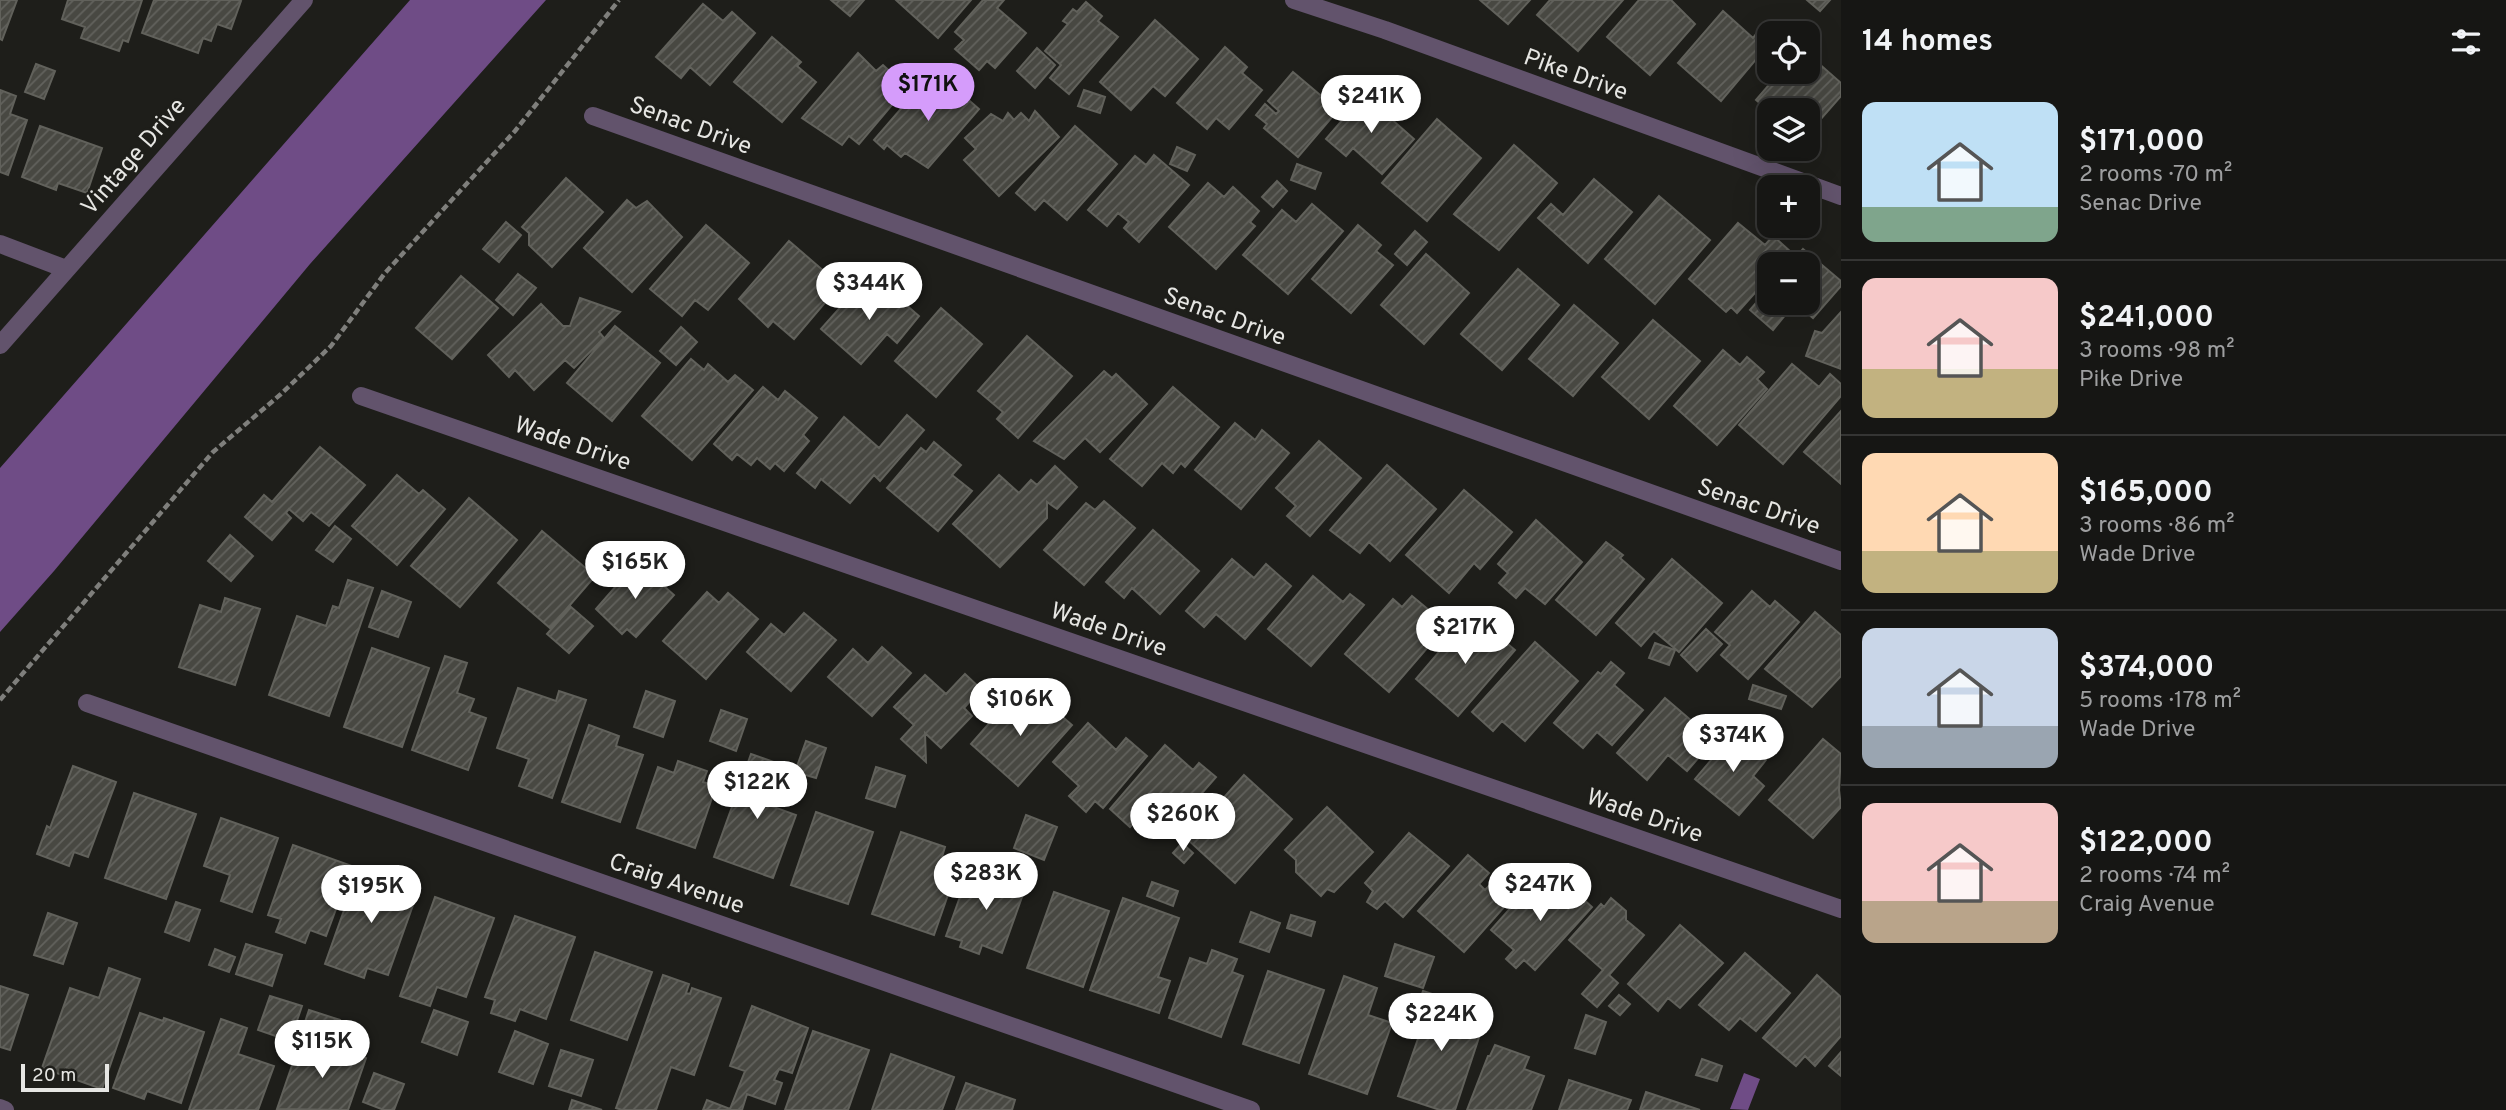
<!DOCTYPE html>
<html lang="en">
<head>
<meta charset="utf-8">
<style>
  :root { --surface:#161614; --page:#1f1f1d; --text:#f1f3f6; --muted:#9e9fa0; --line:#353534; --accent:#d59cfb }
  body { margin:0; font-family:Overpass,sans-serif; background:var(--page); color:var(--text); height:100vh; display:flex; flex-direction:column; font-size:26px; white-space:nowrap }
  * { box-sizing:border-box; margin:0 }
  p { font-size:23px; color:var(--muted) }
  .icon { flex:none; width:38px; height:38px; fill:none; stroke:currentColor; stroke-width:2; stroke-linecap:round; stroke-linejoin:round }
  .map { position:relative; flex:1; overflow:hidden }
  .panel { display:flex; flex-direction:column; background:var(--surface); width:665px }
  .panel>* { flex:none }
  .fabs { position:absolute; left:1757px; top:21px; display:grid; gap:14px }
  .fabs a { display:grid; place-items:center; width:63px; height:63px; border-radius:14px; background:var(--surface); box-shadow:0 7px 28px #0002,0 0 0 2px var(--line); font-size:35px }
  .scale { position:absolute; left:21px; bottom:18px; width:88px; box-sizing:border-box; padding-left:7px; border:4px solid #e6e6e3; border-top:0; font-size:19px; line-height:24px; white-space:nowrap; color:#e6e6e3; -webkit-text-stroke:5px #1e1e1a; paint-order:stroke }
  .price { position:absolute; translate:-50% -60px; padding:0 16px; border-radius:24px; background:#fff; color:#222; font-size:23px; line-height:46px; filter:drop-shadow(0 2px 4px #0008) }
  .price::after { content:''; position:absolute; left:50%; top:42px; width:21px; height:16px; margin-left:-10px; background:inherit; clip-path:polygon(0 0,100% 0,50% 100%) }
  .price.selected { background:var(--accent); color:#111 }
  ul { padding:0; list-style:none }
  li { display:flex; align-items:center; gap:21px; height:175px; padding:0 21px }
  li+li { border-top:2px solid var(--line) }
  li span { display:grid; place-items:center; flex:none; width:196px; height:140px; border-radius:14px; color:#555 }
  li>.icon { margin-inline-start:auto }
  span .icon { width:84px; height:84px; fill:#fffc; stroke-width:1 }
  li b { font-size:30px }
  h2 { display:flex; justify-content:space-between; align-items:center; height:84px; padding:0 21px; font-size:30px }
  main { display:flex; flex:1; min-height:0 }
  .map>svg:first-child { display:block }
</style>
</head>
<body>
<main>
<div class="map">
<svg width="1841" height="1110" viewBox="0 0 1841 1110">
  <defs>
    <pattern id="building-hatch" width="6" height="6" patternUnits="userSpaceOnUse" patternTransform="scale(1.75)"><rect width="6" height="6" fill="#484842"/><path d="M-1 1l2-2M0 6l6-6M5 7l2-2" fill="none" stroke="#62625d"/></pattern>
  </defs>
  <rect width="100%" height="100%" fill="#1e1e1a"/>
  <path fill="#6f4c86" d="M410 0H546L310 264 54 571 0 632V468Z
    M1744 1073 1760 1079 1748 1110 1730 1109Z"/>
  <path fill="url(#building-hatch)" stroke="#61615b" stroke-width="2" d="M0 0H17L2 40 0 39Z
    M68 0H142L128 42 123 40 119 51 81 38 85 27 62 19Z
    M154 0H238L241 1 231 29 217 24 211 41 203 38 198 53 142 33Z
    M831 0H864L850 16Z
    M896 0H971L938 38Z
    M983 0H1004L997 8 1026 33 995 68 987 61 979 70 955 49 964 40 955 32Z
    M1480 0H1530L1508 24Z
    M1550 0H1623L1578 51 1537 15Z
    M1639 0H1671L1695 24 1650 75 1607 37Z
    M1807 0H1830L1820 11Z
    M1086 2 1102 16 1098 21 1118 37 1069 94 1050 78 1061 65 1045 51 1068 24 1063 21 1073 9 1077 12Z
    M703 4 723 21 732 12 755 33 710 85 690 67 681 78 656 57Z
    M1723 11 1753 38 1759 30 1769 39V44L1721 101 1678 63Z
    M1155 20 1198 59 1165 96 1153 86 1131 110 1100 82Z
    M772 37 801 62 797 66 816 82 782 122 734 82Z
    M1225 47 1247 67 1242 73 1262 90 1229 129 1216 118 1207 129 1177 103Z
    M1037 48 1055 65 1035 88 1017 71Z
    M858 53 876 71 883 65 907 87 859 144 849 136 842 145 802 118Z
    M1808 54 1841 83V96L1819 121 1793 98 1783 110 1769 111 1756 100 1780 72H1808Z
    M36 64 55 71 44 99 25 92Z
    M1293 72 1338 110 1298 157 1264 128 1267 124 1256 115 1265 104 1276 114 1279 111 1268 101Z
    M946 80 979 109 928 168 905 153 901 157 887 145 884 149 874 140 925 81 936 91Z
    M0 90 16 96 10 114 27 120 8 175 0 172Z
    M1084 90 1105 97 1100 113 1078 106Z
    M1364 95 1414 139 1382 174 1353 148 1346 156 1326 139Z
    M1035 111 1059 137 999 196 964 160 976 149 965 138 991 114 1003 121 1008 113 1014 120 1021 113 1029 121Z
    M1437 119 1481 158 1427 221 1382 183Z
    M40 126 102 148 87 193 58 183 56 190 22 177Z
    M1075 126 1117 164 1067 220 1044 200 1035 210 1016 193Z
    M1514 145 1557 183 1499 250 1454 214Z
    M1177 147 1195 155 1187 171 1170 164Z
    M1154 155 1189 185 1139 242 1124 228 1129 222 1118 213 1107 226 1088 210 1135 156 1146 165Z
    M1297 164 1321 173 1315 189 1291 180Z
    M566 178 603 212 552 267 529 245V233L522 227Z
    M1594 179 1632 212 1588 263 1538 218 1551 204 1563 215Z
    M1277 181 1287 191 1273 207 1262 197Z
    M1208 183 1224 197 1233 187 1259 211 1250 222 1255 226 1216 269 1169 227Z
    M1659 196 1710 240 1655 304 1605 259Z
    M627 200 636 208 647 201 682 237 632 292 584 248Z
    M1312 204 1343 231 1288 294 1243 255 1282 210 1296 222Z
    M506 222 521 235 499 262 483 249Z
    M1738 223 1765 245 1773 236 1791 252 1780 264H1769V277L1737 313 1731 307 1726 312 1689 279Z
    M706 225 749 263 708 310 695 300 682 316 650 289Z
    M1358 225 1381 245 1376 251 1393 265 1351 313 1312 279Z
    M1415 231 1427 242 1407 265 1395 254Z
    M789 241 840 285 794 339 773 321 768 327 739 299Z
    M1803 249 1841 281V286L1813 318 1795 303 1773 330 1750 310 1769 288V303H1808V264H1790Z
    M1426 254 1469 293 1424 344 1381 305Z
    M1518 269 1559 305 1502 370 1461 334Z
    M518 274 536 288 513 315 496 300Z
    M461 276 498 308 452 359 416 328Z
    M862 283 882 300 890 291 919 316 897 343 887 334 861 364 821 329Z
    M580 298 620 312 599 332 604 338 574 368 565 360 534 390 515 370 509 377 488 355 541 304 563 326H570Z
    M1574 305 1618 343 1573 396 1529 359Z
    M941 308 982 344 936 397 895 361Z
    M1841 312V369L1806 356 1815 331 1822 333Z
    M1653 320 1700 361 1649 419 1602 377Z
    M615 326 660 363 612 421 567 383Z
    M681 327 697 342 676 365 660 351Z
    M1027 336 1072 376 1018 438 997 419 1003 412 978 391Z
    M1723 350 1740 365 1747 357 1764 372 1757 379 1767 389 1717 445 1674 406Z
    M691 359 704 370 708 364 728 382 735 375 753 390 692 460 642 416Z
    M1792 364 1819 387 1830 374 1841 384V396L1783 464 1739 425Z
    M1104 371 1112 378 1116 374 1147 404 1100 452 1085 438 1064 459 1034 441Z
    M763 387 778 400 785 391 817 418 803 435 809 441 784 471 775 463 770 469 757 458 751 465 737 454 732 460 714 444Z
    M1173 387 1219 427 1185 467 1181 463 1173 473 1162 463 1142 486 1110 459Z
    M1841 411V484L1804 452Z
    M907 415 924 430 880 481 874 475 850 503 821 479 815 488 797 473 844 417 879 448Z
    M1235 423 1255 440 1262 430 1289 453 1241 509 1195 470Z
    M1319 441 1361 478 1310 536 1287 516 1296 506 1276 488Z
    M934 442 961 465 952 475 972 491 938 531 887 488 921 448 926 452Z
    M320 447 365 485 329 526 311 512 303 521 289 509 286 513 291 518 272 540 245 517 264 495 272 502Z
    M1387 465 1436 509 1390 561 1369 542 1360 553 1330 530Z
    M1055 466 1077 487 1057 509 1047 502V518L1000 567 953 524 999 475 1019 493 1031 480 1037 485Z
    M397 475 419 494 423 490 445 509 397 565 352 526Z
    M1464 490 1512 532 1480 569 1474 563 1449 593 1406 555Z
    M469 498 517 540 460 607 411 566Z
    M1104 501 1135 528 1084 585 1044 550 1086 503 1095 510Z
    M1536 520 1582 562 1545 604 1525 588 1516 598 1499 583 1508 573 1498 564Z
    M335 526 351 539 333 562 316 550Z
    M1153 530 1199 571 1160 614 1132 588 1124 598 1106 582Z
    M542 531 595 576 550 628 498 583Z
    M230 535 253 556 231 581 208 561Z
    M1606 542 1623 555 1620 558 1644 579 1596 635 1556 600Z
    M1232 559 1254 578 1266 564 1291 586 1245 639 1216 614 1204 627 1186 611Z
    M1672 559 1722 603 1679 652 1654 631 1641 646 1616 623Z
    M637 562 674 595 636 637 627 629 622 634 596 609Z
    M1313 576 1343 602 1350 594 1364 605 1311 666 1268 629Z
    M348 580 373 588 329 716 269 695 297 616 326 626 333 606 339 608Z
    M382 591 411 602 398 637 369 627Z
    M1752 591 1770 607 1775 601 1799 622 1748 679 1721 655 1730 645 1715 632Z
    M707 592 719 603 728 593 758 619 706 679 663 641Z
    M1412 596 1447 625 1389 692 1345 654 1393 599 1402 607Z
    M225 598 260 609 235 685 179 667 200 605 221 612Z
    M571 607 593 626 569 653 547 634Z
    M1815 612 1841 635V676L1812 707 1765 669Z
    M804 613 836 640 791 691 747 652 771 624 784 635Z
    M1481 621 1515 650 1458 716 1416 679 1462 625 1471 633Z
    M1706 629 1722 644 1697 671 1681 655Z
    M1535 642 1578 681 1525 741 1502 721 1493 731 1472 712Z
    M1655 643 1675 650 1669 665 1649 658Z
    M882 647 911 673 872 716 828 677 853 649 868 663Z
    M372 648 429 668 402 747 344 727Z
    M445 656 467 663 457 693 474 699 469 712 486 718 468 770 412 750Z
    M1611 662 1624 673 1614 685 1643 710 1612 745 1597 732 1583 748 1554 723 1598 672 1601 674Z
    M965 674 981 689 964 708 972 716 941 748 925 733 926 762 901 739 914 725 894 707 925 675 946 694Z
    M1753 685 1786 696 1781 709 1749 699Z
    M518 688 556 701 559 691 586 700 552 798 519 786 529 759 497 748Z
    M646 691 675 701 663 737 634 727Z
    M1015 694 1041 716 1050 706 1072 725 1018 786 971 744Z
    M1665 698 1714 740 1687 771 1668 755 1647 780 1617 753Z
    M721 710 747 719 736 751 710 741Z
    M1088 723 1116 750 1126 738 1147 756 1103 808 1095 801 1086 812 1069 796 1079 786 1053 762Z
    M589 725 619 736 616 746 643 755 620 822 562 802Z
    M1734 733 1766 760 1753 776 1764 786 1739 815 1695 779Z
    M1823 739 1841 754 1839 790 1841 807 1813 838 1769 800Z
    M806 741 826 748 816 778 795 772Z
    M1165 745 1193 770 1199 763 1216 777 1172 827 1149 807 1130 827 1110 809Z
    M751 754 785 766 771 806 796 815 773 878 714 857Z
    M678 761 707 771 703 782 716 786 695 848 637 828 658 767 674 773Z
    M73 766 116 782 88 857 74 852 69 866 37 854 47 826 50 828Z
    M876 767 905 776 895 807 866 798Z
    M1244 775 1292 819 1235 883 1187 839Z
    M134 793 196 814 166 899 105 878Z
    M1327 807 1373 852 1334 892 1327 889 1321 896 1296 872V860L1285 850Z
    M816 812 873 832 848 904 791 885Z
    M1026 815 1057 827 1044 860 1014 848Z
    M221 818 278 838 252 912 221 901 230 875 204 866Z
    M901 832 945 847 942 857 959 863 934 935 872 914Z
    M1409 833 1449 866 1403 917 1385 901 1377 909 1367 902 1373 891 1365 883Z
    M1182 843 1193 853 1184 863 1173 853Z
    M293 845 352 866 326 936 310 930 305 943 276 932 281 919 268 915Z
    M1468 855 1489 873 1479 884 1485 890 1502 872 1521 888 1464 952 1418 911Z
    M359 868 418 891 388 975 367 968 364 978 325 964Z
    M981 869 1023 884 1018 896 1022 897 1002 953 982 945 979 954 960 947 962 941 946 936 967 877 978 881Z
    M1538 877 1559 896 1569 886 1592 907 1535 970 1524 960 1516 968 1506 959 1514 950 1491 930Z
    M1152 882 1178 891 1173 906 1147 896Z
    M1054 892 1109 911 1083 987 1027 968Z
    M435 897 494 918 466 997 437 987 430 1006 400 996Z
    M1123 898 1179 918 1158 977 1170 981 1159 1013 1090 990Z
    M1611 898 1626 911V920L1644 935 1609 975 1618 983 1597 1007 1582 994 1603 970 1569 940 1601 904 1604 907Z
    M176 902 200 910 189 941 165 932Z
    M1251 912 1280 923 1269 952 1240 942Z
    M48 913 77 923 63 964 34 955Z
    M1291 915 1315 922 1311 936 1287 928Z
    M515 916 575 937 546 1019 520 1009 515 1021 491 1013 495 1000 485 997Z
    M1680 925 1723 963 1680 1008 1668 998 1658 1011 1628 984Z
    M246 944 282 955 272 986 236 974Z
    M1395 944 1434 957 1423 988 1385 976Z
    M215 949 235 957 229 972 209 965Z
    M1212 950 1237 959 1232 972 1243 976 1221 1037 1169 1018 1190 958 1207 964Z
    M595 952 652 972 627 1040 571 1020Z
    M1745 953 1790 993 1756 1031 1740 1018 1729 1030 1699 1005Z
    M109 968 140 979 102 1089 42 1068 70 988 99 998Z
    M1268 971 1324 990 1299 1063 1243 1044Z
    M663 975 689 984 686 993 690 994 692 988 721 998 694 1075 671 1067 656 1110H622L616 1108Z
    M1817 975 1841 997V1036L1815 1066 1805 1056 1796 1066 1763 1038Z
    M1344 976 1377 988 1368 1015 1392 1023 1367 1094 1309 1074Z
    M0 986 28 995 10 1050 0 1047Z
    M1423 991 1456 1002 1454 1008 1485 1019 1455 1110H1440L1398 1096 1421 1030 1411 1026Z
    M1619 995 1630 1004 1620 1015 1609 1006Z
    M270 996 302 1006 290 1041 258 1030Z
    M752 1006 808 1028 792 1073 779 1069 774 1080 782 1083 775 1104 747 1094 742 1110H703L707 1100 730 1109 745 1071 730 1066Z
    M309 1010 340 1020 333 1042 302 1031Z
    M434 1010 468 1022 457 1055 422 1042Z
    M140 1013 163 1021 164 1018 204 1032 181 1103 147 1091 144 1099 113 1088Z
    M1586 1015 1606 1022 1595 1054 1575 1048Z
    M221 1019 247 1028 238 1054 274 1066 258 1110H189Z
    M515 1031 548 1044 533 1084 499 1072Z
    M813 1031 869 1050 848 1110H785Z
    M317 1041 366 1058 348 1110 277 1109 298 1048 313 1054Z
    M1495 1045 1529 1057 1524 1069 1544 1076 1531 1110H1467L1488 1056H1490Z
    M561 1050 593 1060 581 1096 549 1086Z
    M1841 1052V1076L1829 1066Z
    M891 1054 954 1077 942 1110H872Z
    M1702 1059 1722 1066 1717 1081 1696 1075Z
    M374 1073 404 1084 394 1110H384L363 1102Z
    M1569 1080 1631 1100 1627 1110H1559Z
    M966 1083 1015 1100 1012 1110H956Z
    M1646 1092 1700 1110H1640Z
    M572 1100 602 1110H569Z"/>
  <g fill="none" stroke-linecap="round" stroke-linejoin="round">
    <path stroke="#7f7f7c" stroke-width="4.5" stroke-dasharray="7 3.5" stroke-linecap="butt" d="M0 700 213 452 281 394 331 346 385 273 515 131 619 0"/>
    <path stroke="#62536c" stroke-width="18" d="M1294 0 1385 30 1841 196
      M593 116 1841 561
      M0 244 66 269
      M0 345 304 0
      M361 396 1841 909
      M87 703 1251 1110
      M0 1108 5 1110"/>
  </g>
  <g text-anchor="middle" stroke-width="5" stroke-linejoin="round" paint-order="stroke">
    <g font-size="24" fill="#e6e6e3" stroke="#1e1e1a">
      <text transform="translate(1576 74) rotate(20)" y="8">Pike Drive</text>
      <text transform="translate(691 125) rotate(20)" y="8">Senac Drive</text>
      <text transform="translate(133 156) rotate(-49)" y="8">Vintage Drive</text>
      <text transform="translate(1225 316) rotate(20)" y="8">Senac Drive</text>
      <text transform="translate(573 443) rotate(19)" y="8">Wade Drive</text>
      <text transform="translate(1759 506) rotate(19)" y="8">Senac Drive</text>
      <text transform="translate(1109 629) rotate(19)" y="8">Wade Drive</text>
      <text transform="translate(1645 815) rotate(19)" y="8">Wade Drive</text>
      <text transform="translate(677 883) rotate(19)" y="8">Craig Avenue</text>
    </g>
  </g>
</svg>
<div class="fabs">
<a><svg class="icon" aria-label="locate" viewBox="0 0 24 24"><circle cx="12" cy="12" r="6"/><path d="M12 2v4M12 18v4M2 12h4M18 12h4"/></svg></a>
<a><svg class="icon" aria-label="layers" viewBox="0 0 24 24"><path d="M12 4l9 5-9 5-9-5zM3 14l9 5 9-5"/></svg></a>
<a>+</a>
<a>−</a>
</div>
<div class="scale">20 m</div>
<b class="price selected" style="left:928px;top:123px">$171K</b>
<b class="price" style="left:1371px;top:135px">$241K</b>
<b class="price" style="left:869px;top:322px">$344K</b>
<b class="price" style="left:635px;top:601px">$165K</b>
<b class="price" style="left:1465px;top:666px">$217K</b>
<b class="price" style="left:1020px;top:738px">$106K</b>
<b class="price" style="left:1733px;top:774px">$374K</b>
<b class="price" style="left:757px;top:821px">$122K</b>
<b class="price" style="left:1183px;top:853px">$260K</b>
<b class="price" style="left:986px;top:912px">$283K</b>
<b class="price" style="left:1540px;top:923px">$247K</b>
<b class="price" style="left:371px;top:925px">$195K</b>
<b class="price" style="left:1441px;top:1053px">$224K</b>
<b class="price" style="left:322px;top:1080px">$115K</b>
</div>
<section class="panel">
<h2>14 homes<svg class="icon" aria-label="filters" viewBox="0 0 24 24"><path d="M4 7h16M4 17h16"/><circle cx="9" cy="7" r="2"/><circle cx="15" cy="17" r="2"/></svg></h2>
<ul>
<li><span style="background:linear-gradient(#bfe0f5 75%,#7fa58c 0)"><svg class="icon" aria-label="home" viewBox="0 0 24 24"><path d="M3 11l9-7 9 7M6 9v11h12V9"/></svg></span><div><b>$171,000</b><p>2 rooms · 70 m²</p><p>Senac Drive</p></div></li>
<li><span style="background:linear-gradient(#f6c9c9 65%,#c2b280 0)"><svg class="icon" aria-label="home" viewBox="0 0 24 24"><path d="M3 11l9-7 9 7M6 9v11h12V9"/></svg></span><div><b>$241,000</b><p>3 rooms · 98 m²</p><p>Pike Drive</p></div></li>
<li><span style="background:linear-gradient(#ffd9b3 70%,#c2b280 0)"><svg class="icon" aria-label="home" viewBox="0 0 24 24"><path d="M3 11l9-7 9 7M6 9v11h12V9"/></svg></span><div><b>$165,000</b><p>3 rooms · 86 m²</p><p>Wade Drive</p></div></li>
<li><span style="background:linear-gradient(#c9d6e8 70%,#9aa5b1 0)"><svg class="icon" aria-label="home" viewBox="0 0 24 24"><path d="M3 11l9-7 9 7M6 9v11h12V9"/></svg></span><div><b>$374,000</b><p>5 rooms · 178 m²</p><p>Wade Drive</p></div></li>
<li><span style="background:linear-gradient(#f6c9c9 70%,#b9a48a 0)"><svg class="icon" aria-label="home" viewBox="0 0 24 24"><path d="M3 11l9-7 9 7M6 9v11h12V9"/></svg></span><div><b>$122,000</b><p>2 rooms · 74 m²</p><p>Craig Avenue</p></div></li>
</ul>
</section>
</main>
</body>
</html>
